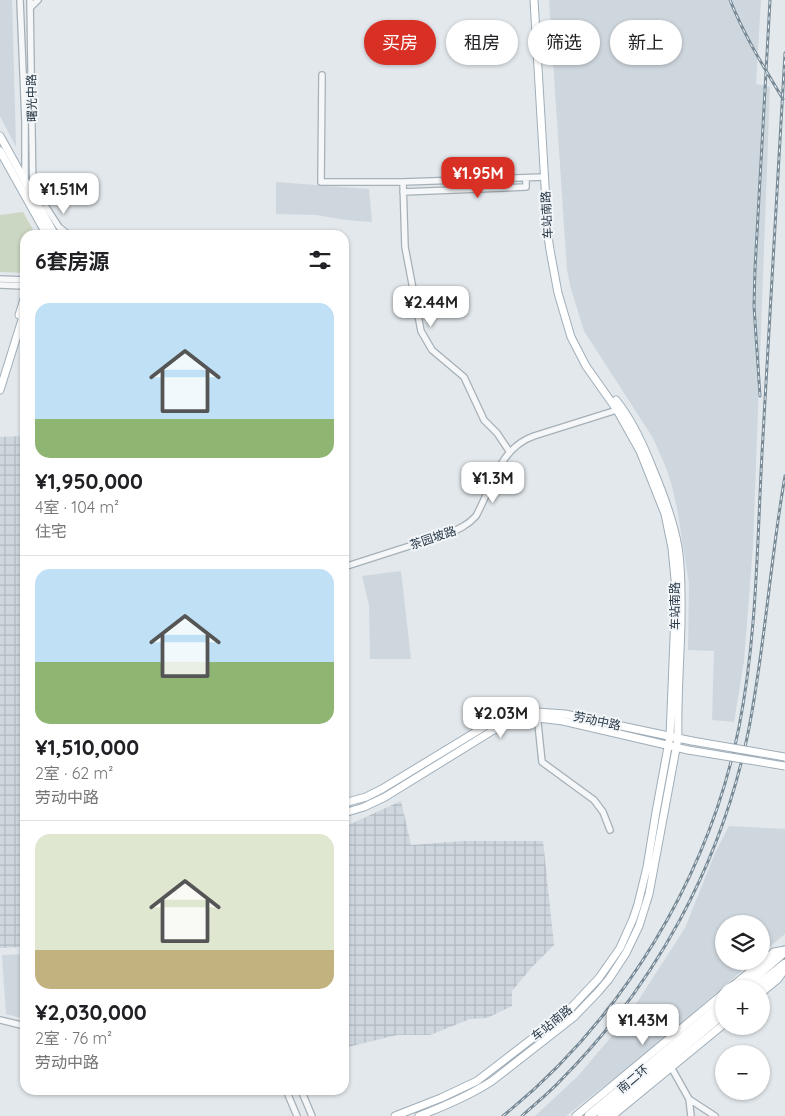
<!DOCTYPE html>
<html lang="zh">
<head>
<meta charset="utf-8">
<style>
  :root { --surface:#fff; --page:#f2f2f2; --text:#202124; --muted:#757577; --line:#e0e0e0; --accent:#d93025 }
  body { margin:0; font-family:Quicksand,"Noto Sans SC",sans-serif; background:var(--page); color:var(--text); height:100vh; display:flex; flex-direction:column; font-size:19px; white-space:nowrap }
  * { box-sizing:border-box; margin:0 }
  p { font-size:16px; color:var(--muted) }
  .icon { flex:none; width:28px; height:28px; fill:none; stroke:currentColor; stroke-width:2; stroke-linecap:round; stroke-linejoin:round }
  .map { position:relative; flex:1; overflow:hidden }
  .panel { position:absolute; left:20px; top:230px; width:329px; height:865px; display:flex; flex-direction:column; background:var(--surface); border-radius:15px; box-shadow:0 1px 4px #0004 }
  .panel>* { flex:none }
  .banner { position:absolute; left:364px; top:20px; width:346px; height:45px; display:flex; gap:10px }
  .buttons { position:absolute; left:715px; top:915px; display:grid; gap:10px }
  .buttons a { display:grid; place-items:center; width:55px; height:55px; border-radius:50%; background:var(--surface); box-shadow:0 1px 4px #0004; font-size:25px }
  .price { position:absolute; translate:-50% -42px; padding:0 11px; border-radius:10px; background:#fff; color:#222; font-size:16px; line-height:32px; filter:drop-shadow(0 1px 2px #0008) }
  .price::after { content:''; position:absolute; left:50%; top:30px; width:15px; height:11px; margin-left:-8px; background:inherit; clip-path:polygon(0 0,100% 0,50% 100%) }
  .price.active { background:var(--accent); color:#fff }
  ul { padding:0; list-style:none }
  li { display:grid; align-content:center; gap:10px; height:265px; padding:0 15px }
  li+li { border-top:1px solid var(--line) }
  li span { display:grid; place-items:center; height:155px; border-radius:15px; color:#555 }
  li>.icon { margin-inline-start:auto }
  span .icon { width:90px; height:90px; fill:#fffc; stroke-width:1 }
  li b { font-size:21px }
  h2 { display:flex; justify-content:space-between; align-items:center; height:60px; padding:0 15px; font-size:21px }
  .chip { padding:0 18px; border-radius:22px; background:var(--surface); box-shadow:0 1px 4px #0004; font-size:18px; line-height:45px }
  .chip.active { background:var(--accent); color:#fff }
  .map>svg:first-child { display:block }
</style>
</head>
<body>
<div class="map">
<svg width="785" height="1116" viewBox="0 0 785 1116">
  <defs>
    <pattern id="industrial-grid" width="8" height="8" patternUnits="userSpaceOnUse" patternTransform="scale(1.25)"><rect width="8" height="8" fill="#cfd7de"/><path d="M0 4h8M4 0v8" fill="none" stroke="#b2b9c0"/></pattern>
  </defs>
  <rect width="100%" height="100%" fill="#e2e8ec"/>
  <path fill="#cfd7de" d="M0 0H12L16 147 0 116Z
    M549 0H761L756 84 770 87 753 545 744 661 734 722 712 720 714 651 688 650 689 584 677 508 671 483 667 470 653 438 584 331 571 289 567 270Z
    M276 182 369 189 372 222 346 220 316 215 276 214Z
    M401 571 411 659H370L369 605 362 576Z
    M729 826 785 829V934L761 954V924H724V961H753L653 1048 566 1116H535L578 1076 627 1018 685 928 715 853Z
    M25 954V1019L6 1014 2 955Z"/>
  <path fill="url(#industrial-grid)" d="M25 436V947L0 948V437Z
    M401 801 411 845 463 841H543L554 945 532 967 512 991V1006L487 1018 470 1019 430 1035H397L344 1048V827Z"/>
  <path fill="#cbd7c2" d="M23 212 36 235H25V273L0 272V215Z"/>
  <g fill="none" stroke-linecap="round" stroke-linejoin="round">
    <g stroke="#a6b0b7" stroke-width="8">
      <path id="minor" d="M20 0 25 121V180
        M30 0 33 196
        M31 7 38 0
        M322 75 321 182H403L545 177
        M403 182 405 247 421 331 432 350 464 377 484 420 497 433 509 451
        M403 192 526 187V178
        M46 207 59 227 69 235
        M0 279 25 280
        M0 285 25 286
        M344 567 447 534C459 529 468 525 476 516 492 487 499 448 534 436L620 409
        M537 714 542 762 594 800 603 812 610 830
        M0 1020 25 1026
        M671 1067 689 1099 691 1116
        M286 1090 297 1116
        M301 1090 312 1116
        M689 1099 715 1116"/>
    </g>
    <g stroke="#a0aeb9" stroke-width="9">
      <path id="major" d="M0 136 55 235
        M0 151 47 235
        M19 315 25 296
        M0 390 25 310
        M344 803 366 797 382 789 487 725 509 717 537 712 565 714 692 741
        M344 813 364 807 385 797 492 731 508 723 538 718 563 721 688 750
        M729 989 774 952 785 950
        M761 993 778 979 785 969
        M395 1116 441 1098 477 1081 568 1011 599 978 620 948 633 919 638 904 647 867 656 812 670 736 676 590 672 548 665 514 640 451 617 410 586 366 571 337 558 293 550 250 548 236 534 0
        M419 1116C445 1106 469 1096 492 1081L574 1017 598 992 609 979 626 953 639 926 649 894 678 738C677 700 680 662 681 623 681 598 682 572 678 547 673 519 663 493 652 467 643 444 632 420 616 400
        M576 1116 724 993
        M612 1116 724 1024"/>
    </g>
    <g stroke="#8798a4" stroke-width="11">
      <path id="highway" d="M741 989 785 951
        M754 989 785 964
        M589 1116 724 1003
        M602 1116 724 1013"/>
    </g>
    <use href="#minor" stroke="#f5f7f9" stroke-width="5.5"/>
    <use href="#major" stroke="#fff" stroke-width="7"/>
    <use href="#highway" stroke="#fff" stroke-width="9"/>
    <g stroke="#798a97" stroke-width="3">
      <path id="rail" d="M730 0C744 35 763 66 783 99
        M760 396 754 306 755 269 770 0
        M503 1116C622 1020 709 877 739 727 758 631 757 533 763 436 770 308 778 180 785 53
        M522 1116C535 1104 549 1093 561 1080 655 985 721 865 748 733 765 648 770 561 785 476"/>
    </g>
    <use href="#rail" stroke="#f2f6f9" stroke-width="1" stroke-dasharray="4" stroke-linecap="butt"/>
    <g stroke="#a0aeb9" stroke-width="9" stroke-linecap="butt">
      <path id="major-bridge" d="M692 741 785 757
        M688 750 785 766"/>
    </g>
    <use href="#major-bridge" stroke="#fff" stroke-width="7"/>
  </g>
  <g text-anchor="middle" stroke-width="4" stroke-linejoin="round" paint-order="stroke">
    <g font-size="12" fill="#283846" stroke="#f2f6f9">
      <text transform="translate(32 98) rotate(-91)" y="4">曙光中路</text>
      <text transform="translate(547 215) rotate(-93)" y="4">车站南路</text>
      <text transform="translate(433 538) rotate(-19)" y="4">茶园坡路</text>
      <text transform="translate(675 606) rotate(-90)" y="4">车站南路</text>
      <text transform="translate(597 721) rotate(12)" y="4">劳动中路</text>
      <text transform="translate(552 1023) rotate(-39)" y="4">车站南路</text>
      <text transform="translate(633 1079) rotate(-40)" y="4">南二环</text>
    </g>
  </g>
</svg>
<div class="buttons">
<a><svg class="icon" aria-label="layers" viewBox="0 0 24 24"><path d="M12 4l9 5-9 5-9-5zM3 14l9 5 9-5"/></svg></a>
<a>+</a>
<a>−</a>
</div>
<b class="price active" style="left:478px;top:199px">¥1.95M</b>
<b class="price" style="left:64px;top:215px">¥1.51M</b>
<b class="price" style="left:431px;top:328px">¥2.44M</b>
<b class="price" style="left:493px;top:504px">¥1.3M</b>
<b class="price" style="left:501px;top:739px">¥2.03M</b>
<b class="price" style="left:643px;top:1046px">¥1.43M</b>
<div class="banner">
<a class="chip active">买房</a>
<a class="chip">租房</a>
<a class="chip">筛选</a>
<a class="chip">新上</a>
</div>
<section class="panel">
<h2>6套房源<svg class="icon" aria-label="filters" viewBox="0 0 24 24"><path d="M4 7h16M4 17h16"/><circle cx="9" cy="7" r="2"/><circle cx="15" cy="17" r="2"/></svg></h2>
<ul>
<li><span style="background:linear-gradient(#bfe0f5 75%,#8fb573 0)"><svg class="icon" aria-label="home" viewBox="0 0 24 24"><path d="M3 11l9-7 9 7M6 9v11h12V9"/></svg></span><div><b>¥1,950,000</b><p>4室 · 104 m²</p><p>住宅</p></div></li>
<li><span style="background:linear-gradient(#bfe0f5 60%,#8fb573 0)"><svg class="icon" aria-label="home" viewBox="0 0 24 24"><path d="M3 11l9-7 9 7M6 9v11h12V9"/></svg></span><div><b>¥1,510,000</b><p>2室 · 62 m²</p><p>劳动中路</p></div></li>
<li><span style="background:linear-gradient(#dfe7d0 75%,#c2b280 0)"><svg class="icon" aria-label="home" viewBox="0 0 24 24"><path d="M3 11l9-7 9 7M6 9v11h12V9"/></svg></span><div><b>¥2,030,000</b><p>2室 · 76 m²</p><p>劳动中路</p></div></li>
</ul>
</section>
</div>
</body>
</html>
